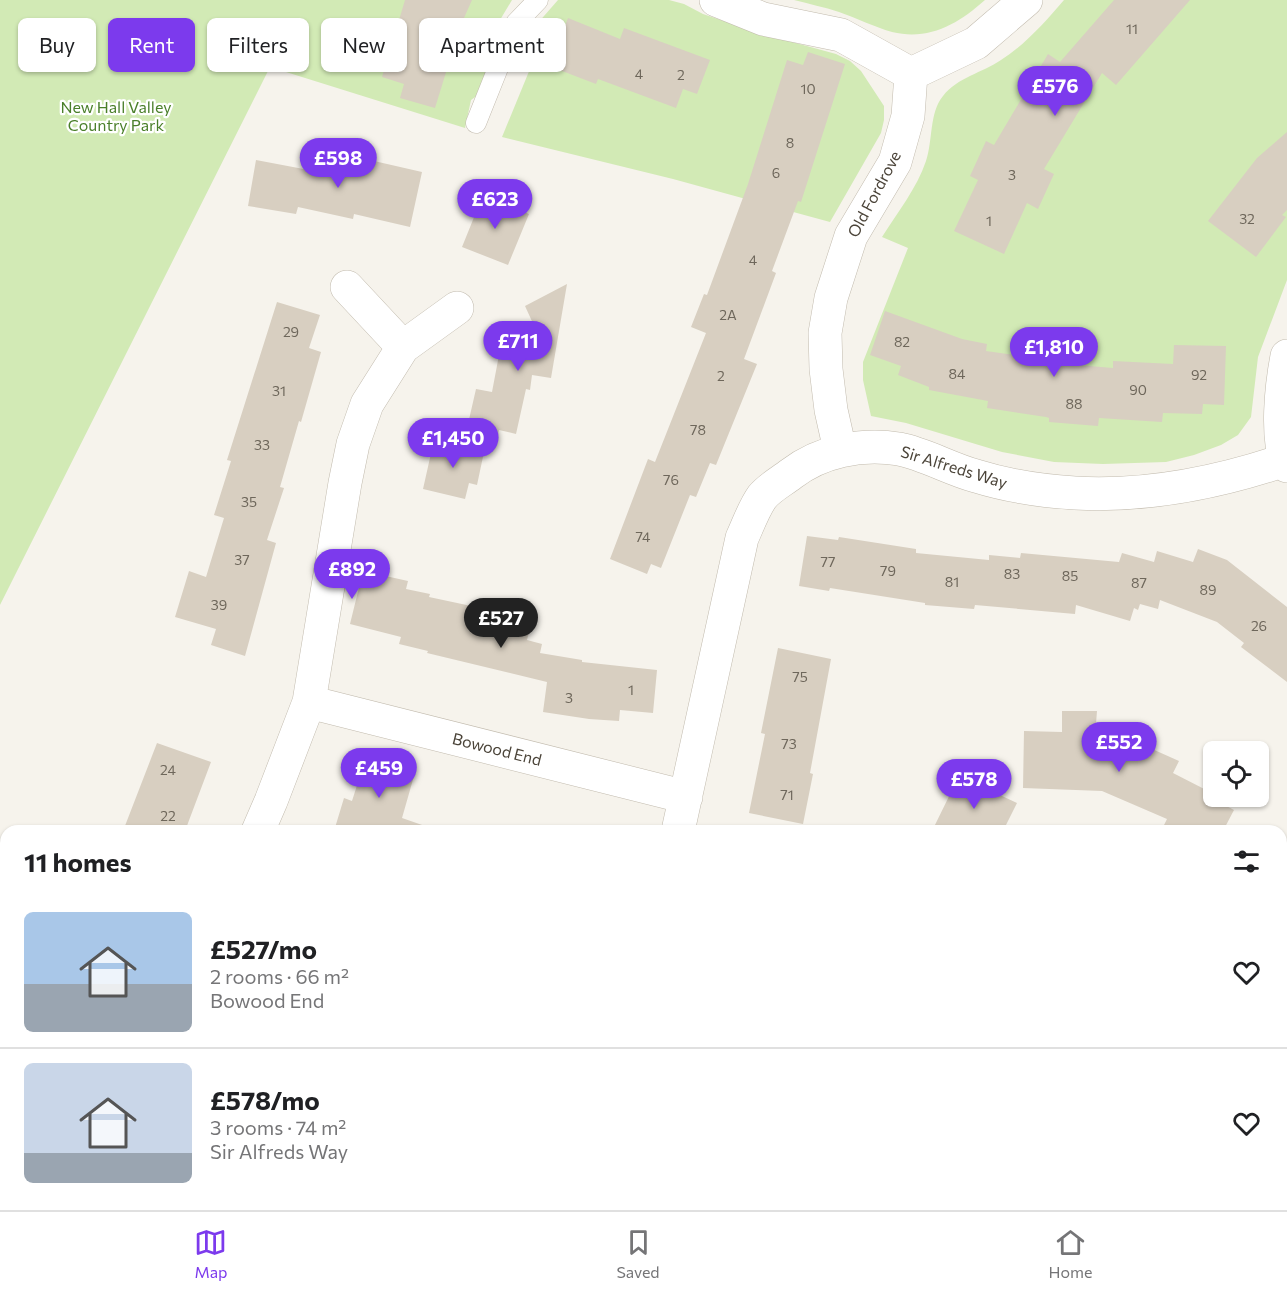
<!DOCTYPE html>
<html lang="en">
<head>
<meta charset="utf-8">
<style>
  :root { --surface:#fff; --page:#f2f2f2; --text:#202124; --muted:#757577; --line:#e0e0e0; --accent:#7c3aed }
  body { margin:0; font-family:Commissioner,sans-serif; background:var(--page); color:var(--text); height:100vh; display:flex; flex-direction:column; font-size:22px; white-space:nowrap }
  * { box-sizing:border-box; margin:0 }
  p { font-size:20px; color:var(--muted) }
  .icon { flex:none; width:33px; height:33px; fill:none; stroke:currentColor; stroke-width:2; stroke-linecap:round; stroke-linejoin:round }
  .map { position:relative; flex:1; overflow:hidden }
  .panel { position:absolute; left:0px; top:825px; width:1287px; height:386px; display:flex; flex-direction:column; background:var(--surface); border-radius:18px 18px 0 0; box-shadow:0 2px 4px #0004 }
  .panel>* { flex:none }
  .banner { position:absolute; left:18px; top:18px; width:600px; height:54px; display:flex; gap:12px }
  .buttons { position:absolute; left:1203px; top:741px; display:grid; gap:12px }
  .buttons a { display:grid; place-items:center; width:66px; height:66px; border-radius:9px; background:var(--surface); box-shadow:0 2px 4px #0004; font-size:30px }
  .price { position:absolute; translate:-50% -51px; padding:0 14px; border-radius:21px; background:var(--accent); color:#fff; font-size:20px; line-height:39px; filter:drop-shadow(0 2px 3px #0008) }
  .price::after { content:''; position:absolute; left:50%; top:36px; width:18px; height:14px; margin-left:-9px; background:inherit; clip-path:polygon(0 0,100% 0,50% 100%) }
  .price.active { background:#222; color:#fff }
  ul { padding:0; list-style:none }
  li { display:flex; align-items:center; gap:18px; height:150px; padding:0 24px }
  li+li { border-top:2px solid var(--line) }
  li span { display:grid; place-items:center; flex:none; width:168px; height:120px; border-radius:9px; color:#555 }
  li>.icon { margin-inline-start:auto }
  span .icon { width:72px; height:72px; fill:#fffc; stroke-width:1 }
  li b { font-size:26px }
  h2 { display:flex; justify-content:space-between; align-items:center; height:72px; padding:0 24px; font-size:26px }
  .chip { padding:0 21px; border-radius:9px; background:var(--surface); box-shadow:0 2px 4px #0004; font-size:21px; line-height:54px }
  .chip.active { background:var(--accent); color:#fff }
  .tabs { display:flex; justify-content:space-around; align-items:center; height:84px; border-top:2px solid var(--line); background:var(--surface); font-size:16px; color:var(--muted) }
  .tabs a { display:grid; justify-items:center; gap:3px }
  .tabs .active { color:var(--accent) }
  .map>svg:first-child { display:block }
</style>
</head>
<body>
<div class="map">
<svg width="1287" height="1210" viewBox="0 0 1287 1210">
  <rect width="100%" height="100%" fill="#f6f3ec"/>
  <path fill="#d2eab5" d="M0 0H512L494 30 485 50 489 66 485 90 471 100 465 128 270 67 0 605Z
    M558 0H669L684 4 703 14 759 33 836 54 850 61 861 71 884 106V120L881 133 830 222 673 179 502 137 539 47 523 40Z
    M794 0H985C958 24 929 41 892 32 874 27 857 18 839 12 824 7 809 4 794 0Z
    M1064 0H1287V280L1258 357 1251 417 1238 435 1221 445 1194 455 1166 462 1103 464 1054 462 1002 452 906 423 871 416 863 380V362L908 248 882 237C897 213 917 188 926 161 933 141 929 113 943 96 958 77 982 73 1001 60 1026 44 1045 22 1064 0Z"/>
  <path fill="#d8cfc1" d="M405 0H472L460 27 435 108 400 98 404 84 382 77Z
    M1114 0H1190L1116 85 1102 73 1044 169 1054 174 1038 209 1027 203 1004 254 954 231 978 180 970 176 986 141 994 145 1048 54 1060 62Z
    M568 18 620 39 624 28 710 60 697 94 683 89 676 108 598 79 596 84 549 66Z
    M808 52 845 64 801 202 798 201 772 271 776 273 744 359 757 364 716 465 710 463 696 497 690 495 661 568 651 564 647 574 610 559 648 459 655 462 706 333 691 327 704 294 707 295 748 184 787 60 803 65Z
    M1287 132V210L1282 215 1286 217 1256 257 1208 221 1257 158Z
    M318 155 373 166 374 161 422 172 410 227 354 214 353 219 298 207 296 214 248 206 256 160 314 171Z
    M483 195 529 214 508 265 462 247Z
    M567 284 551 378 532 375 530 390 526 389 516 434 499 430 496 444 465 437 476 389 492 392 499 355 503 356 507 335 541 341 525 306Z
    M277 302 320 315 309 348 321 352 301 422 299 421 280 487 284 488 267 540 276 543 245 656 211 645 216 629 175 617 189 571 206 577 224 518 214 515 231 461 227 460Z
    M885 311 962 339 987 344 986 351 1042 359V362L1113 368V361L1173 364 1174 345 1226 346 1224 405 1203 404 1202 414 1163 413 1162 422 1099 418 1098 426 1049 422V418L1046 417 987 408 988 401 929 390V387L898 375 901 366 870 355Z
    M434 440 484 452 477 485 469 483 465 499 423 489Z
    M807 536 838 540 839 537 916 549V553L989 560V555L1020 558 1021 553 1119 562 1122 553 1154 562 1157 551 1193 562 1198 549 1227 560 1287 607V682L1241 647 1244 643 1217 622 1160 600 1158 609 1140 604 1138 610 1134 608 1130 621 1076 605 1075 614 975 605 974 609 925 605V603L830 588 829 591 799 586Z
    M363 571 408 581 406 589 430 594 429 597 532 619 527 640 542 644 540 653 582 660V662L657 670 653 713 620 710 619 721 589 719 543 712 547 682 427 653 428 651 399 644 401 637 350 624Z
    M778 648 831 659 810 773 813 774 803 824 749 813 765 734 761 733Z
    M1062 711H1097L1096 724 1179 761 1173 773 1214 794V796L1223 799 1221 803 1234 810 1223 831H1161L1167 819 1102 791 1023 788 1024 731 1062 732Z
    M157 743 211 762 185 831H123Z
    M367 754 416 769 402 818 425 826 424 831H334L344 798 352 801Z
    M959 776 1017 803 1003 831H932Z"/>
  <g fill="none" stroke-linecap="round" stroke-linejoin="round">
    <g stroke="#c2bbae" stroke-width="21">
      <path id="service" d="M476 123 516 23 538 0
        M22 1210 26 1204"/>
    </g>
    <g stroke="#c2bbae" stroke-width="34">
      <path id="minor" d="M716 0 763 19 841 35 911 74
        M347 287 403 347 457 308
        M1287 356C1281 388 1276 436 1287 466
        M840 450 831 410 826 369 825 333 831 298 851 236 895 162 908 116 911 74 976 43 1026 0
        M309 702 686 797
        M258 831 271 801 309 702 345 483 353 444 367 404 403 347
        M678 831 742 538C748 525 754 508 762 497 769 488 782 481 791 474 821 451 861 443 899 449 925 454 950 469 976 476 1008 486 1042 491 1075 493 1147 497 1217 483 1285 460
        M1281 984 1287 987
        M684 1204 694 1210
        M506 1210 509 1204"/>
    </g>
    <use href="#service" stroke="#fff" stroke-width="20"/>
    <use href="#minor" stroke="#fff" stroke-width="33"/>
  </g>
  <g text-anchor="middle" stroke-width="4.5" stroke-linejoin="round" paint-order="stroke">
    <g font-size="14" fill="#6e675b">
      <text x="1132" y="34">11</text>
      <text x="639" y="79">4</text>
      <text x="681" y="80">2</text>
      <text x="808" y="94">10</text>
      <text x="790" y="148">8</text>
      <text x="776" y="178">6</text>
      <text x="1012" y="180">3</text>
      <text x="1247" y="224">32</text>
      <text x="989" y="226">1</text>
      <text x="753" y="265">4</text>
      <text x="728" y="320">2A</text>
      <text x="291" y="337">29</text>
      <text x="902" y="347">82</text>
      <text x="957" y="379">84</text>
      <text x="1199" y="380">92</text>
      <text x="721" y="381">2</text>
      <text x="1138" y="395">90</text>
      <text x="279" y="396">31</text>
      <text x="1074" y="409">88</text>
      <text x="698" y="435">78</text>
      <text x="262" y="450">33</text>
      <text x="671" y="485">76</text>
      <text x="249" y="507">35</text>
      <text x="643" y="542">74</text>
      <text x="242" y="565">37</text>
      <text x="828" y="567">77</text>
      <text x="888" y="576">79</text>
      <text x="1012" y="579">83</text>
      <text x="1070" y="581">85</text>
      <text x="952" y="587">81</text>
      <text x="1139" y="588">87</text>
      <text x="1208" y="595">89</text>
      <text x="219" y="610">39</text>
      <text x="1259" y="631">26</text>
      <text x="800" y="682">75</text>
      <text x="631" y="695">1</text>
      <text x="569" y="703">3</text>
      <text x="789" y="749">73</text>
      <text x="168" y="775">24</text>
      <text x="787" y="800">71</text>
      <text x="168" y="821">22</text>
    </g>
    <g font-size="16" fill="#4a7f2a" stroke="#fff">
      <text x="116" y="113">New Hall Valley<tspan x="116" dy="18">Country Park</tspan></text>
    </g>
    <g font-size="16" fill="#4b4439" stroke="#fff">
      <text transform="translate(874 194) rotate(-62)" y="6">Old Fordrove</text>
      <text transform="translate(954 467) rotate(17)" y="6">Sir Alfreds Way</text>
      <text transform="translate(497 749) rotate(14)" y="6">Bowood End</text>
    </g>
  </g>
</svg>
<div class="buttons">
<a><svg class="icon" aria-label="locate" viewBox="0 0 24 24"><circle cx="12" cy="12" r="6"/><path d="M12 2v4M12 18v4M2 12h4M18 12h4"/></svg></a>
</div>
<b class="price" style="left:1055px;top:117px">£576</b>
<b class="price" style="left:338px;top:189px">£598</b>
<b class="price" style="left:495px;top:230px">£623</b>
<b class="price" style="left:518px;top:372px">£711</b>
<b class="price" style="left:1054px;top:378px">£1,810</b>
<b class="price" style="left:453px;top:469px">£1,450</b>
<b class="price" style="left:352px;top:600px">£892</b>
<b class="price active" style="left:501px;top:649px">£527</b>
<b class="price" style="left:1119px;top:773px">£552</b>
<b class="price" style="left:379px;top:799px">£459</b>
<b class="price" style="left:974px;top:810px">£578</b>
<div class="banner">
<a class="chip">Buy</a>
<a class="chip active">Rent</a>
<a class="chip">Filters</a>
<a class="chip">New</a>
<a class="chip">Apartment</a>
</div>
<section class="panel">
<h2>11 homes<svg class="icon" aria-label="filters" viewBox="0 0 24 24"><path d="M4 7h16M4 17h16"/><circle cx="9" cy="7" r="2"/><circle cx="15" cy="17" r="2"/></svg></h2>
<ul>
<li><span style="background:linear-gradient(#a9c7e8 60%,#9aa5b1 0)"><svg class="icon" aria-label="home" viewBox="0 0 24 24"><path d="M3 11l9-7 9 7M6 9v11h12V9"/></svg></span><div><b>£527/mo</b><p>2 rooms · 66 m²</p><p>Bowood End</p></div><svg class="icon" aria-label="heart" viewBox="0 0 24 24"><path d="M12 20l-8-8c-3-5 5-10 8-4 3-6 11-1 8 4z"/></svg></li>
<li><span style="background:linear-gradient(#c9d6e8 75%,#9aa5b1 0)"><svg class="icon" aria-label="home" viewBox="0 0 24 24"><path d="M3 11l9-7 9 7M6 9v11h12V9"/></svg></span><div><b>£578/mo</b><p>3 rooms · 74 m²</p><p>Sir Alfreds Way</p></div><svg class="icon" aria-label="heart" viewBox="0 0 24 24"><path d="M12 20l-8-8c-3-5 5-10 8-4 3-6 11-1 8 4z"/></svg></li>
</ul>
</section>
</div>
<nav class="tabs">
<a class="active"><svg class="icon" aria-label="map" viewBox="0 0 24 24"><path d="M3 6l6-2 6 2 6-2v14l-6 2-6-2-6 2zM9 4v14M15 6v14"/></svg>Map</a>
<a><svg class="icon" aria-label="saved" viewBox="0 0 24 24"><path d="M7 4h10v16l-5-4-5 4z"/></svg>Saved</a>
<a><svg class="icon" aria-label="home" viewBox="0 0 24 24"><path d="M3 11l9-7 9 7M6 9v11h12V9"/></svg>Home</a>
</nav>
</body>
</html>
